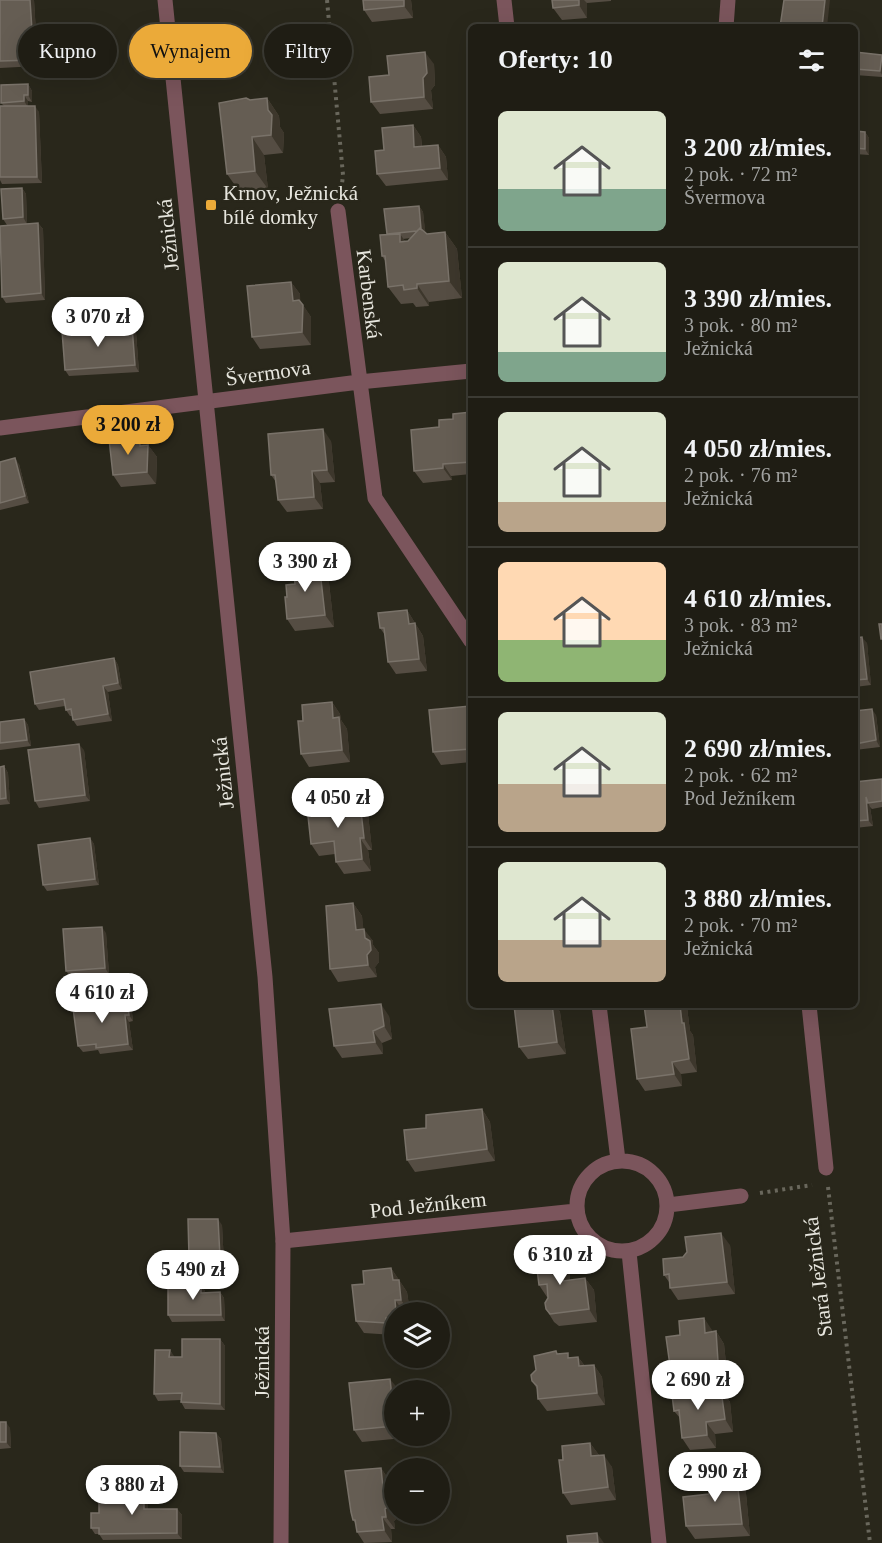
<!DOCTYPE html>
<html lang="pl">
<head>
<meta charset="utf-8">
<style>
  :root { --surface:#1f1d14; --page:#2c2a22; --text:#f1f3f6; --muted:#a1a2a0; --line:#3c3b34; --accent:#ebaa39 }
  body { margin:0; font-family:Georgia,serif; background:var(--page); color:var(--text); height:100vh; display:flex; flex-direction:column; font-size:22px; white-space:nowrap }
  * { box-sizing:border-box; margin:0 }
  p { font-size:20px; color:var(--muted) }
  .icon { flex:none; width:33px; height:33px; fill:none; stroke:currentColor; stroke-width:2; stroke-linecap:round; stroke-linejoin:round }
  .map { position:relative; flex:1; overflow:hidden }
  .drawer { position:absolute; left:468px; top:24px; width:390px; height:984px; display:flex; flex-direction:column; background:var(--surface); border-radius:9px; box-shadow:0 6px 24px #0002,0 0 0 2px var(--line) }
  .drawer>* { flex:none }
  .top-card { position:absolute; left:18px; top:24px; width:360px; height:54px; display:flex; gap:12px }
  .controls { position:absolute; left:384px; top:1302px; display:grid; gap:12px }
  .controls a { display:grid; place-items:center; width:66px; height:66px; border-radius:50%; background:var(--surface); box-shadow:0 6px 24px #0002,0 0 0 2px var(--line); font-size:30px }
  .price { position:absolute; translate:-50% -51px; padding:0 14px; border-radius:21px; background:#fff; color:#222; font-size:20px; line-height:39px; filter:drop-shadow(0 2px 3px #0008) }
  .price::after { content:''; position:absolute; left:50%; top:36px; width:18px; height:14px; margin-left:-9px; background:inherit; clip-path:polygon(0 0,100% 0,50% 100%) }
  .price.current { background:var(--accent); color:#111 }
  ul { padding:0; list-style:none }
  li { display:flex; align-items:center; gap:18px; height:150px; padding:0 30px }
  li+li { border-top:2px solid var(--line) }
  li span { display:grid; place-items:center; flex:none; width:168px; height:120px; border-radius:9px; color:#555 }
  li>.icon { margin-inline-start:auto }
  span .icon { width:72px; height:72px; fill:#fffc; stroke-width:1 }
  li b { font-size:26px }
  h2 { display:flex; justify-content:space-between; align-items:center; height:72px; padding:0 30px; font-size:26px }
  .chip { padding:0 21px; border-radius:27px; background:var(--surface); box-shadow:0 6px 24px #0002,0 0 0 2px var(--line); font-size:21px; line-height:54px }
  .chip.current { background:var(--accent); color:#111 }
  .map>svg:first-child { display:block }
</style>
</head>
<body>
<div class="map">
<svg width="882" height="1543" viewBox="0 0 882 1543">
  <rect width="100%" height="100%" fill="#29271b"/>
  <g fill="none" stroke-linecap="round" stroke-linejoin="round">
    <path stroke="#69675c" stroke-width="4" stroke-dasharray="3 4.5" stroke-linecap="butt" d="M327 0 343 175 341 193
      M828 1187 870 1543
      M760 1193 812 1185"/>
    <path stroke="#7b555c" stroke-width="15" d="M504 0 507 27
      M726 27 728 0
      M338 211 375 498 471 641
      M0 428 359 382 471 371
      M599 1005 618 1160
      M809 1005 826 1168
      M577 1206a45 45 0 1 1 90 0a45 45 0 1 1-90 0Z
      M668 1205 741 1196
      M283 1241 576 1211
      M629 1252 659 1543"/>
    <path stroke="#7b555c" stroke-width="15" d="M165 0 265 977 283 1241 281 1543"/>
  </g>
  <path fill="#554d43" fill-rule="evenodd" d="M0 0H34L38 66 0 68Z
    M363 0H411L413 18 372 22 364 10Z
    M552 0H611V1L587 3V18L562 20 553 8Z
    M855 52 882 55V77L855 75Z
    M434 64 435 85 431 90 433 109 380 114 371 102 389 75Z
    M28 84 32 91V102L28 101V106L39 112 42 183 2 184 0 180V106H4L1 103Z
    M267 98 279 116 280 127 284 133 283 153 264 155 268 189 239 191 227 174 250 100Z
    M413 125 421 137 422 146 438 145 446 157 448 180 386 186 377 174 384 150Z
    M855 131 865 132 869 138V155L855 154Z
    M22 188 26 194 27 224 7 225 3 219Z
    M419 206 423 212 425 232 427 234 445 232 457 249 462 298 429 302V306L416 307 413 303 401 304 388 287 386 262 382 256 387 235ZM411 238 408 241H405L403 239Z
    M38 223 43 229 45 300 6 303 2 297Z
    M291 282 300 294V301L311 317V345L260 349 252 337Z
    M132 326 136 332 139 372 69 376 65 370Z
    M471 412V474L451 476 452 480 423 483 414 471 453 419Z
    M331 441 335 482 320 483 323 509 287 512 278 500 276 482 271 475Z
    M148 445 157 457 156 484 121 487 113 475 145 446Z
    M0 462 19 464 29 503 0 510Z
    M319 562 328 574 334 627 295 631 287 619V597L295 584Z
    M407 610 423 636 427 671 396 674 388 662 385 635 380 628Z
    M855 638 867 643 871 685 855 687Z
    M114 658 118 665 122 689 108 692 112 721 77 726 73 720 72 716H70L66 710 65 706 39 710 35 704Z
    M332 702 340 714 341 720 347 729 350 762 309 767 301 754 303 721Z
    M471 708V762L441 765 433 752Z
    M855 711 876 715 880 747 855 750Z
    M24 719 28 725 31 746 0 750V722Z
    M84 750 90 801 39 808 35 801Z
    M4 766 8 773 10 804 0 805V767Z
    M882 779V807L872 809 870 807 873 826 855 828V782Z
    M368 814 372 850H368L371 871 344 874 336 862 335 854 319 856 311 844Z
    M90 838 94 844 99 885 47 891 43 885Z
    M353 903 362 916 363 929 373 941V945L379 953V962L375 967 377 977 338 982 330 969Z
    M106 933 109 974 71 977 66 971Z
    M127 998 131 1004 133 1021 129 1022 133 1050 100 1054 98 1050 83 1052 78 1046 109 1004Z
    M514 1005H556L560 1012 566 1054 528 1059 519 1047Z
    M687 1007 690 1031 693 1035 697 1072 681 1074 682 1086 645 1091 637 1079 647 1027Z
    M389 1016 392 1039 382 1043 383 1054 342 1058 334 1046Z
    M482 1109 490 1122 495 1161 415 1172 407 1160 426 1128Z
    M222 1225 224 1263H194L189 1257Z
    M730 1245 735 1294 678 1300 670 1288 669 1282 664 1275 683 1257Z
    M560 1251 568 1264 570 1280 585 1278 594 1290 597 1322 559 1326 554 1322 546 1309 548 1297H547L539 1285Z
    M391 1268 407 1292 410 1312H394V1335L364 1333 356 1321 364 1284Z
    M201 1285 205 1291V1293L220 1292 224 1298 225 1321 172 1322 168 1315Z
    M704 1318 712 1332 716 1331 724 1344 727 1373 678 1378 670 1366 680 1335Z
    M220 1339 225 1346V1410L185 1409 181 1402V1400L158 1401 154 1394 170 1350 174 1357H182Z
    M558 1354 571 1358 578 1357 585 1366 594 1365 602 1377 605 1405 547 1411 538 1399 537 1389 532 1381Z
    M394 1390V1436H404V1438L362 1442 354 1430Z
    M721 1390 730 1402 733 1432 715 1434 716 1448 690 1450 682 1438 680 1418 674 1411Z
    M0 1422 10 1428 11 1448 0 1449Z
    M216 1433 221 1439 224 1473 184 1472 180 1466Z
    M590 1443 599 1455 612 1467 616 1500 571 1505 563 1493V1460Z
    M381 1468 389 1480 392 1505 394 1509V1514H397V1518L394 1521 395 1529H391L392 1542 364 1543 357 1532 356 1524 353 1520Z
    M745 1483 750 1536 695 1539 686 1526 709 1494Z
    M144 1492 148 1498V1509H177L182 1515V1539L103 1540 99 1534H95L91 1528 99 1513Z"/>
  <path fill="#3d372c" d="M30 0H34L38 66 34 60Z
    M404 0H411L413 18 404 6Z
    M579 0H584L587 3V18L579 5Z
    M825 0H830L827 27H822Z
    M425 52 434 64 435 85 431 90 433 109 424 97 423 78Z
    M882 55V75L880 71Z
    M28 84 32 91V102L28 95Z
    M24 95 28 101V107L24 101Z
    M267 98 279 116 280 127 284 133 283 153 271 135Z
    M35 106 39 112 42 183 37 177Z
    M413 125 421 137 423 159 414 147Z
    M865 132 869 138V155L865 149Z
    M252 137 264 155 268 189 255 171Z
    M438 145 446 157 448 180 440 168Z
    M22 188 26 194 27 224 23 217Z
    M419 206 423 212 426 237 421 231Z
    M38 223 43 229 45 300 41 293Z
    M445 232 457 249 462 298 449 281Z
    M400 234 412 251 400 242Z
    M291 282 300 294 301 313 293 301Z
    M417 284 429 302V306L417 288Z
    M303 305 311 317V345L302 332Z
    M132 326 136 332 139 372 135 365Z
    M323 429 331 441 335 482 327 470Z
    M139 436 147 448 148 445 157 457 156 484 147 472 140 446Z
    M15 458 19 464 29 503 25 496Z
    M443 464 451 476 452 480 443 468Z
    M312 471 320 483 323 509 314 497Z
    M319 562 328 574 334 627 325 615Z
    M855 590 857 612 855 609Z
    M407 610 423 636 427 671 419 659 409 624Z
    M862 637 867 643 871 685 867 679Z
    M114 658 118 665 122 689 118 683Z
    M103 686 108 692 112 721 108 714Z
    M332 702 340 714 341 720 347 729 350 762 342 750 333 718Z
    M872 709 876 715 880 747 876 740Z
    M24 719 28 725 31 746 27 740Z
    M468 727 471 732V751L470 749Z
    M79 744 84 750 90 801 85 795Z
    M4 766 8 773 10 804 6 798Z
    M866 797 870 807 873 826 868 820Z
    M360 802 368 814 372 850 364 838Z
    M90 838 94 844 99 885 95 879Z
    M360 838 368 850 371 871 362 859Z
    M353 903 362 916 365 942 356 930Z
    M102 927 106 933 109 974 105 968Z
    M364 929 373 941V945L379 953V962L375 967 377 977 368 965Z
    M127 998 131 1004 133 1021 129 1015Z
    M381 1004 389 1016 392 1039 384 1026Z
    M550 1005H556L560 1012 566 1054 557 1042Z
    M680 1005H685L687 1007 690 1031 693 1035 697 1072 689 1059Z
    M125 1015 129 1022 133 1050 128 1044Z
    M373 1031 382 1043 383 1054 375 1042Z
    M672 1062 681 1074 682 1086 674 1074Z
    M482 1109 490 1122 495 1161 487 1149Z
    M218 1219 222 1225 224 1263 220 1257Z
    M721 1233 730 1245 735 1294 727 1282Z
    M560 1251 568 1264 572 1293 563 1281Z
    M391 1268 407 1292 410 1312 401 1300 393 1280Z
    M585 1278 594 1290 597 1322 589 1309Z
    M201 1285 205 1291V1299L201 1293Z
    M220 1292 224 1298 225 1321 221 1315Z
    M395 1300 404 1312H396Z
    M386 1318 394 1330V1334L386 1323Z
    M704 1318 712 1330 714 1345 705 1333Z
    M716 1331 724 1344 727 1373 718 1361Z
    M220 1339 225 1346V1410L220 1404Z
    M170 1350 174 1356 173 1363 169 1357Z
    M578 1357 587 1369 579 1366Z
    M594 1365 602 1377 605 1405 597 1393Z
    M390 1379 399 1390H394V1416Z
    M721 1390 730 1402 733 1432 725 1419Z
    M6 1422 10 1428 11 1448 6 1442Z
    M706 1422 715 1434 716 1448 707 1435Z
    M216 1433 221 1439 224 1473 220 1467Z
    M590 1443 599 1455 600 1468 591 1456Z
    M604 1455 612 1467 616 1500 608 1487Z
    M381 1468 389 1480 392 1505 394 1509V1514H397V1518L394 1521 395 1529 386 1517Z
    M736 1471 745 1483 750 1536 742 1524Z
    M144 1492 148 1498V1516L144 1509Z
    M177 1509 182 1515V1539L177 1533Z
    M382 1517 391 1529 392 1542 384 1530Z
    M597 1533 604 1543H598Z"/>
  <path fill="#655d53" stroke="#797269" stroke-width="1.5" d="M0 0H30L34 60 0 61Z
    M363 0H404V6L364 10Z
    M552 0H579V5L553 8Z
    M784 0H825L822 27H780Z
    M425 52 427 73 423 78 424 97 371 102 369 77 389 75 387 56Z
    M855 52 882 55 880 71 855 69Z
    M28 84V95H24V101L1 103V85Z
    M246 98 250 100 267 98 268 110 272 115 271 135 252 137 255 171 227 174 219 103Z
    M0 106H35L37 177H0Z
    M413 125 414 147 438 145 440 168 377 174 375 151 384 150 382 128Z
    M855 131 865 132V149L855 148Z
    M22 188 23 217 3 219 1 189Z
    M419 206 421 229 420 228 417 231 387 234 384 209Z
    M38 223 41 293 2 297 0 226Z
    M420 228 427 234 445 232 449 281 417 284V288L404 290 403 285 388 287 385 256H382L380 235 400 234V242L408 241Z
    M291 282 293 301 299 300 303 305 302 332 252 337 247 286Z
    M132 326 135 365 65 370 62 331Z
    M471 412V462L443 464V468L414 471 411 430 439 427V420L453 419V414Z
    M323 429 327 470 312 471 314 497 278 500 275 475H271L268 434Z
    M139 436 140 446 148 445 147 472 113 475 109 439Z
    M15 458 25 496 0 503V462Z
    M319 562 325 615 287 619 285 597H287L286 585 295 584 293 565Z
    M407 610 409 624 415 623 419 659 388 662 384 628H380L378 613Z
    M879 624H882V639H881Z
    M862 637 867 679 855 680V638Z
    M114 658 118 683 103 686 108 714 73 720 71 709 66 710 64 699 35 704 30 672Z
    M332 702 333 718 339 717 342 750 301 754 298 721H303L302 705Z
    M470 706 471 727H468L470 749 433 752 429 710Z
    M872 709 876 740 855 744V711Z
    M24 719 27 740 0 743V722Z
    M79 744 85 795 35 801 28 750Z
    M4 766 6 798 0 799V767Z
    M882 779V801L868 803 866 797 868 820 855 821V782Z
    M360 802 364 838H360L362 859 336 862 334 841 311 844 307 807Z
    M90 838 95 879 43 885 38 845Z
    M353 903 356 930 364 929 365 938 370 941 371 950 367 955 368 965 330 969 326 906Z
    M102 927 105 968 66 971 63 929Z
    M127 998 129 1015H125L128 1044 96 1048V1044L78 1046 73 1008 109 1004V1000Z
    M381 1004 384 1026 373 1031 375 1042 334 1046 329 1009Z
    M514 1005H552L557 1042 519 1047Z
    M644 1005H680L682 1023H684L689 1059 672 1062 674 1074 637 1079 631 1029 647 1027Z
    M482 1109 487 1149 407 1160 404 1130 426 1128V1115Z
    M188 1219H218L220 1257H189Z
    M721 1233 727 1282 670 1288 669 1274 664 1275 663 1259 683 1257 687 1252 685 1237Z
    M560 1251 563 1281 585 1278 589 1309 550 1314 546 1309 545 1303 548 1298 547 1284 539 1285 535 1254Z
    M391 1268 393 1280H399L401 1300H395L396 1312H394V1317L386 1318V1323L356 1321 352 1285 364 1284 363 1271Z
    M201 1285V1293L220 1292 221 1315H168V1286Z
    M704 1318 705 1333 716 1331 718 1361 670 1366 666 1337 680 1335 679 1321Z
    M182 1339H220V1404L181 1402 182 1393 154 1394 155 1350H170L169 1357H182Z
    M556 1351 557 1354 568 1353V1358L578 1357 579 1366 594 1365 597 1393 538 1399 537 1386 532 1381 531 1375 536 1370 534 1356Z
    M390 1379 394 1416V1426L354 1430 349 1383Z
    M721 1390 725 1419 706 1422 707 1435 682 1438 679 1410 674 1411 672 1395Z
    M0 1422H6V1442H0Z
    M180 1432 216 1433 220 1467 180 1466Z
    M590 1443 591 1456 604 1455 608 1487 563 1493 559 1460H563L562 1446Z
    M381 1468 384 1497 388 1500 389 1506 385 1509 386 1517H382L384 1530 357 1532 355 1520H353L351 1512 345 1471Z
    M736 1471 742 1524 686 1526 683 1497 709 1494 707 1474Z
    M144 1492V1509H177V1533L99 1534V1528H91V1513H99V1493Z
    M597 1533 598 1543H568L567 1536Z"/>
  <rect fill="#ebaa39" stroke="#29271b" stroke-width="2" x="205" y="199" width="12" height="12" rx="3"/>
  <g text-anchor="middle" stroke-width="5" stroke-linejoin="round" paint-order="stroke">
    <g font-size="21" fill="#e7e6de" stroke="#29271b" text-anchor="start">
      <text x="223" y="200">Krnov, Ježnická<tspan x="223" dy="24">bílé domky</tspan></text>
    </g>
    <g font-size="21" fill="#e7e6de" stroke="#29271b">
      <text transform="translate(168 235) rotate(-96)" y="7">Ježnická</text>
      <text transform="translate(369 294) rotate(83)" y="7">Karbenská</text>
      <text transform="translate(268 373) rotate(-8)" y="7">Švermova</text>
      <text transform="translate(223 773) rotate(-96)" y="7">Ježnická</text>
      <text transform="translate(428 1205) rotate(-6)" y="7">Pod Ježníkem</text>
      <text transform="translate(818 1277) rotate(-97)" y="7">Stará Ježnická</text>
      <text transform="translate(262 1362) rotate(-90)" y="7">Ježnická</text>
    </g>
  </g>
</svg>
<div class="controls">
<a><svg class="icon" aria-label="layers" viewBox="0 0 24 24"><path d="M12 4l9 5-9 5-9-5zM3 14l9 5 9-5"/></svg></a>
<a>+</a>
<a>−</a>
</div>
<b class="price" style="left:98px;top:348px">3 070 zł</b>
<b class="price current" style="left:128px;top:456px">3 200 zł</b>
<b class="price" style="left:305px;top:593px">3 390 zł</b>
<b class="price" style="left:338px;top:829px">4 050 zł</b>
<b class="price" style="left:102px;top:1024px">4 610 zł</b>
<b class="price" style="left:560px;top:1286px">6 310 zł</b>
<b class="price" style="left:193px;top:1301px">5 490 zł</b>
<b class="price" style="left:698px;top:1411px">2 690 zł</b>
<b class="price" style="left:715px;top:1503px">2 990 zł</b>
<b class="price" style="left:132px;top:1516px">3 880 zł</b>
<div class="top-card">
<a class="chip">Kupno</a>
<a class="chip current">Wynajem</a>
<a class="chip">Filtry</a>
</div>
<section class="drawer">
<h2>Oferty: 10<svg class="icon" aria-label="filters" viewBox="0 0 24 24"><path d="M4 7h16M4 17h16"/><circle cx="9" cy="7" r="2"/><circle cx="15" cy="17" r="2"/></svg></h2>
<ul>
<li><span style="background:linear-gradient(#dfe7d0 65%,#7fa58c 0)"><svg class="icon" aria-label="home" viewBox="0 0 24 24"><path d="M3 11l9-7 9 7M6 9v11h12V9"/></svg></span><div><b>3 200 zł/mies.</b><p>2 pok. · 72 m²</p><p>Švermova</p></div></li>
<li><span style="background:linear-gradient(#dfe7d0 75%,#7fa58c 0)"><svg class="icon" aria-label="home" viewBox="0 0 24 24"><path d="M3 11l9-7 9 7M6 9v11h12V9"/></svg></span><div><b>3 390 zł/mies.</b><p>3 pok. · 80 m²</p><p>Ježnická</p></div></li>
<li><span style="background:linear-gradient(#dfe7d0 75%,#b9a48a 0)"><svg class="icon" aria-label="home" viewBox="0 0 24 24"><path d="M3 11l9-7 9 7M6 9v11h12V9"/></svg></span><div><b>4 050 zł/mies.</b><p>2 pok. · 76 m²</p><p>Ježnická</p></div></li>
<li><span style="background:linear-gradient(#ffd9b3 65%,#8fb573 0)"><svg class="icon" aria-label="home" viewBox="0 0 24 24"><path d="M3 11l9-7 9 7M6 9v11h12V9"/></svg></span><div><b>4 610 zł/mies.</b><p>3 pok. · 83 m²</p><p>Ježnická</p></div></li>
<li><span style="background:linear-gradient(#dfe7d0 60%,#b9a48a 0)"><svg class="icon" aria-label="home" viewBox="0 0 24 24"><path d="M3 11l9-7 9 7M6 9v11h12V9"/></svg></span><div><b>2 690 zł/mies.</b><p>2 pok. · 62 m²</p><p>Pod Ježníkem</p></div></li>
<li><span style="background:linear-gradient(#dfe7d0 65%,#b9a48a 0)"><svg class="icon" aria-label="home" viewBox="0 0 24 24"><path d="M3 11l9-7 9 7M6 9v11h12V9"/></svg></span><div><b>3 880 zł/mies.</b><p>2 pok. · 70 m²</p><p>Ježnická</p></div></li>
</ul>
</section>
</div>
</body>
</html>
